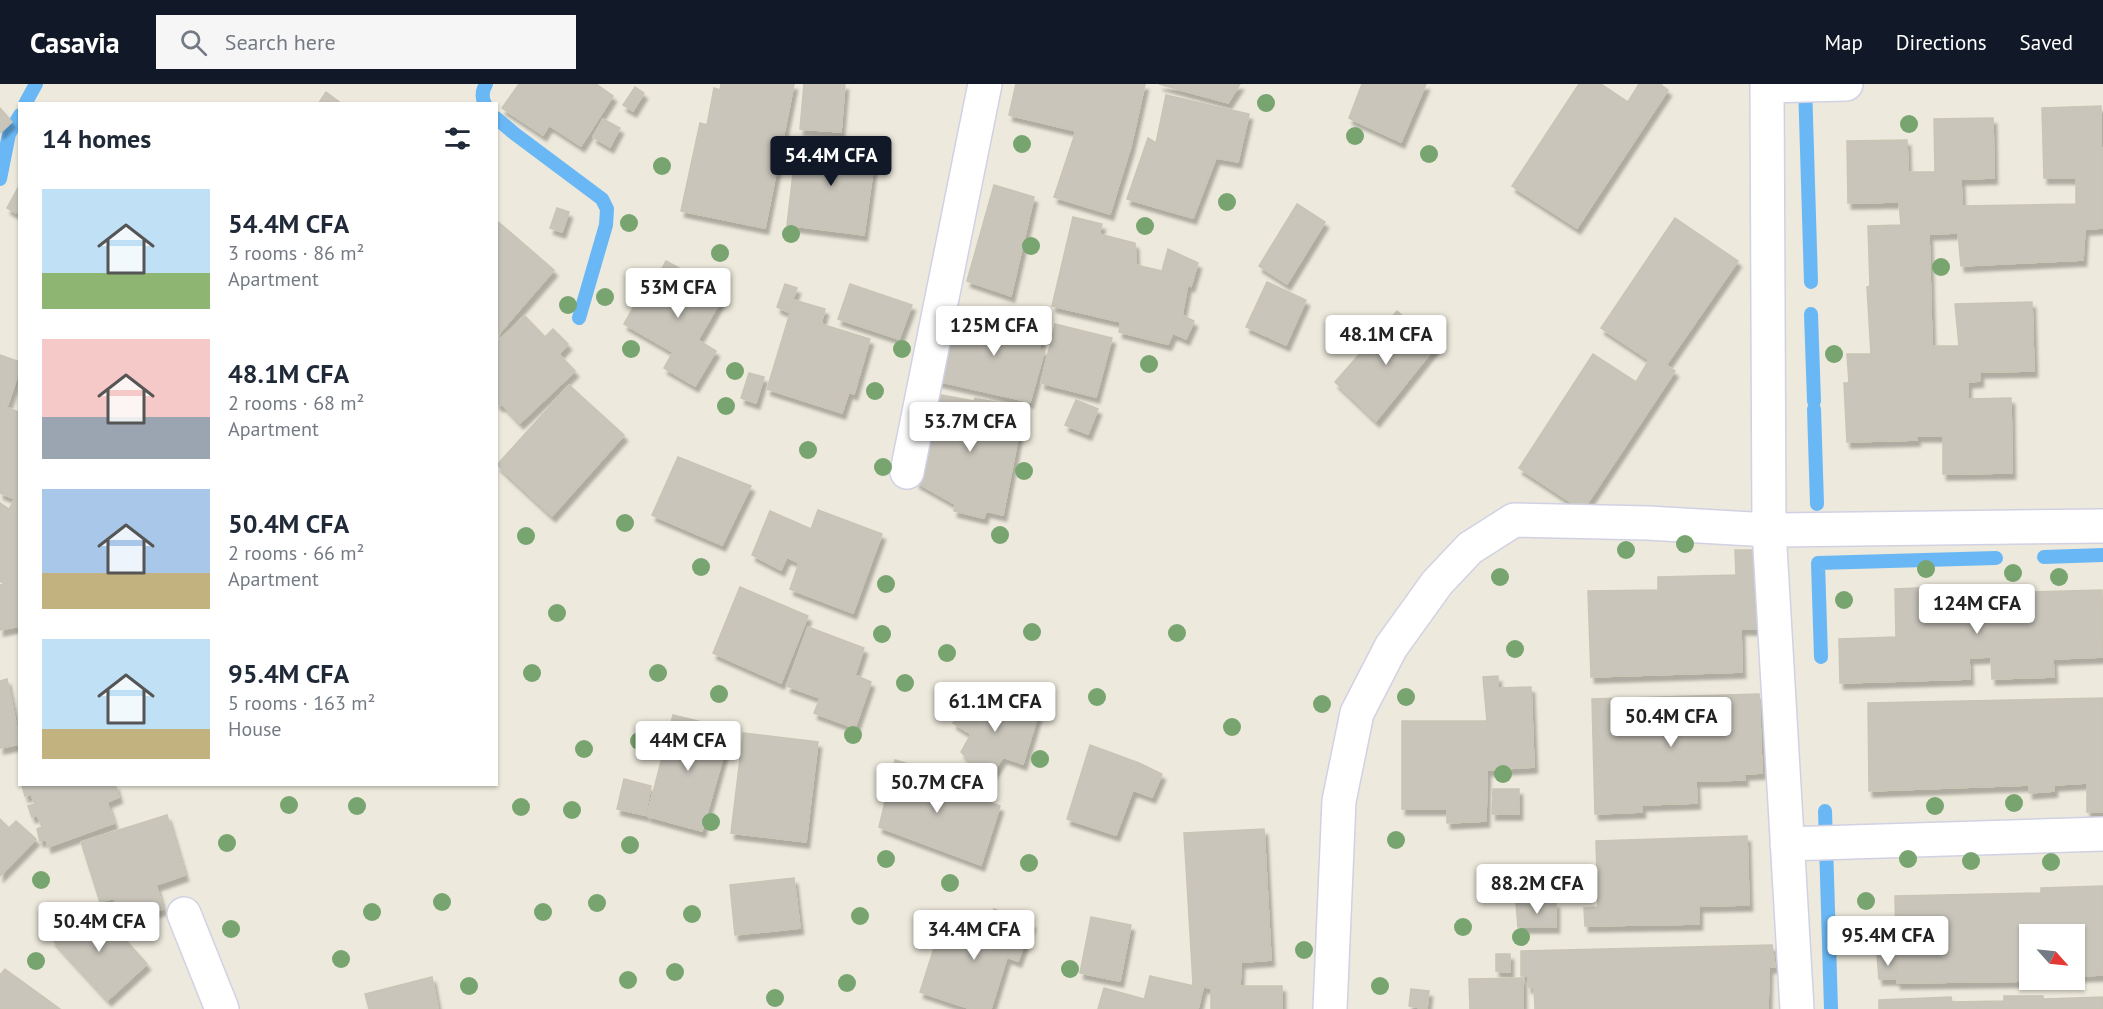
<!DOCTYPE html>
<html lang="en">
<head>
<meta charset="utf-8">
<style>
  :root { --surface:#fff; --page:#f6f6f7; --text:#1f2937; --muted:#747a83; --accent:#111827 }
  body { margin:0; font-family:"PT Sans",sans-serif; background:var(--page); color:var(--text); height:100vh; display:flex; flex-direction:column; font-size:22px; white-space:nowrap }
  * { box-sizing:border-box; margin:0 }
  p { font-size:20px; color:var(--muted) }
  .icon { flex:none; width:33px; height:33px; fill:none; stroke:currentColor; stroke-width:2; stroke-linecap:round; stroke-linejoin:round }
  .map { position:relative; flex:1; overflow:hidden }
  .sheet { position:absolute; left:18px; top:18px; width:480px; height:684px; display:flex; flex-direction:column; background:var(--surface); border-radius:0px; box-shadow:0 2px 4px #0004 }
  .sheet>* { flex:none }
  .needle { width:39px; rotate:117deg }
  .buttons { position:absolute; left:2019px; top:840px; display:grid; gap:12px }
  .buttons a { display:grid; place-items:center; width:66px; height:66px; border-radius:0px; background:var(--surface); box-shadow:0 2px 4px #0004; font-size:30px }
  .price { position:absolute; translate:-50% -51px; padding:0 14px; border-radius:6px; background:#fff; color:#222; font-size:20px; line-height:39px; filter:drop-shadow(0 2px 3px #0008) }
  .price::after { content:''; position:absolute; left:50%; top:36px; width:18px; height:14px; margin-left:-9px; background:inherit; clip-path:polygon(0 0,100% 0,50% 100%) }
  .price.current { background:var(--accent); color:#fff }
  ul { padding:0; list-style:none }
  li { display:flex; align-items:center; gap:18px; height:150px; padding:0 24px }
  li span { display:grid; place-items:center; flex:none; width:168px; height:120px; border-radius:0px; color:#555 }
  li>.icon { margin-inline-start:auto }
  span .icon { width:72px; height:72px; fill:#fffc; stroke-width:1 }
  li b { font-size:26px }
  h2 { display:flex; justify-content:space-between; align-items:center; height:72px; padding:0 24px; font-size:26px }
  header { display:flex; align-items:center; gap:36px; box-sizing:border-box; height:84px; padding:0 30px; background:var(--accent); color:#fff }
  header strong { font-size:28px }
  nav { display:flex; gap:33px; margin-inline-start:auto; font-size:21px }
  .search { width:420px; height:54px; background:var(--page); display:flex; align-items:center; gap:15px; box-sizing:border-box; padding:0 21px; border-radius:0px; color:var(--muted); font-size:22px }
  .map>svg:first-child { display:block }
</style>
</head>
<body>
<header>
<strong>Casavia</strong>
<div class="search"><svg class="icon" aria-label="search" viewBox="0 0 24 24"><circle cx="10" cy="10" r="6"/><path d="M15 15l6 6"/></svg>Search here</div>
<nav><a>Map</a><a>Directions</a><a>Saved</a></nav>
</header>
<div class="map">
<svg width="2103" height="925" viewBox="0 0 2103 925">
  <defs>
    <filter id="shadow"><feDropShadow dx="3.5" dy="6" stdDeviation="1.5" flood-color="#0004"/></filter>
  </defs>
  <rect width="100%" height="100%" fill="#ede9dc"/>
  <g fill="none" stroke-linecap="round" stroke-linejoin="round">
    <path stroke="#69b8f5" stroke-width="14" d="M1805 0 1811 198
      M25 20 36 0
      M485 20C481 13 482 7 486 0
      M496 34 515 50 602 115 607 125 606 141 579 234
      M0 95 9 50 20 31
      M1811 230 1814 317
      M1814 325 1817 420
      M2044 473 2103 471
      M1821 573 1818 479 1996 474
      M1825 727 1831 925"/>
  </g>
  <path fill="#c9c5bb" stroke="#c9c5b5" stroke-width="1.5" filter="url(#shadow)" d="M519 0H596L613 12 581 62 549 41 543 51 502 24Z
    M721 0H794L765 144 681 127 700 39 707 41 714 4 720 6Z
    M804 0H845L841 48 800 45Z
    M1016 0H1145L1131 62 1110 130 1054 113 1076 47 1009 31Z
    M1159 0H1240L1228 19Z
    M1362 0H1426L1401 58 1349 34Z
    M1579 0H1601L1628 18 1639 0H1662L1661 1 1668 6 1577 144 1512 102Z
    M635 3 644 9 633 27 623 21Z
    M326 8 342 20H318Z
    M1166 11 1249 30 1238 78 1216 74 1193 134 1127 115 1148 54 1156 59Z
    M2101 22V64H2103V144L2085 145 2083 176 1961 182 1958 149 1929 150 1932 262H1959L1955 220 2032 218 2034 287 1980 288V297L1968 298V315L2011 314 2012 389 1943 390V352H1916L1917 356 1847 358 1844 299H1849L1847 270H1871L1867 203 1870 202 1868 142 1901 141 1899 118 1848 119 1847 57 1907 56 1908 88H1935L1934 35 1993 34 1994 94 1961 95 1962 122 2076 120V94H2044L2042 24Z
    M0 24 12 38 0 49Z
    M603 35 620 44 610 63 593 53Z
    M797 55 876 65 864 151 787 141Z
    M20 100V123L16 129 7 124Z
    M994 101 1034 113 1011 212 967 197Z
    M1297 120 1325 138 1287 200 1259 182Z
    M557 124 569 128 562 148 550 144Z
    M1073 133 1102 140 1099 150 1135 159 1136 181 1162 187 1168 165 1198 179 1191 202 1188 200 1182 231 1194 237 1186 255 1173 249 1168 260 1119 248 1121 238 1052 222Z
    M1675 134 1738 177 1666 281 1675 287 1583 426 1519 384 1593 270 1636 298 1649 276 1601 244Z
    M496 136 554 186 496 253Z
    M666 177 725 209 698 256 716 267 695 302 664 284 673 268 624 240 647 199 653 201Z
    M1267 198 1306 216 1286 261 1246 243Z
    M785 200 797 204 788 228 777 223Z
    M850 200 912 221 899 255 838 235Z
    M794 216 825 225 821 240 870 255 854 310 849 308 842 329 767 305Z
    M1397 227 1436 262 1376 337 1335 298Z
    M991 228 1045 241 1039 267 1045 265 1030 318 933 296 953 242 966 245 967 237 989 240Z
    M525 232 545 253 553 245 568 260 559 270 575 287 520 339 502 320 500 322 496 318V259Z
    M1055 240 1112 254 1096 313 1041 299Z
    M0 271 20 278V284L7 323 20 329V417L0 409Z
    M749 289 764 293 756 319 741 314Z
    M569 301 624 351 552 432 497 381Z
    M936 310 974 317 975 314 1021 323 1017 343 1020 344 1003 431 986 427 984 434 954 427 955 420 916 398Z
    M1076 316 1098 325 1088 350 1065 341Z
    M678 373 751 402 722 461 652 431Z
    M14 416 20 420V542L0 546V501L5 500 0 497V419L9 425Z
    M818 426 882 450 853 529 790 505 799 479 787 473 781 486 752 471 770 427 811 445Z
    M1735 466H1755L1757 545H1741L1742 588 1591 593 1588 507 1658 506V493L1736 491Z
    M1966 502V510L2102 506 2103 573 2053 575 2054 593 1992 595 1991 573 1969 574 1970 595 1840 599 1839 555 1896 553 1895 505Z
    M740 503 808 532 781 599 713 569Z
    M808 543 864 564 855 591 871 598 855 644 814 629 820 614 787 602Z
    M1498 592V604L1531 603 1534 683 1487 686 1486 737 1447 739V725H1402V637H1487L1483 593Z
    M7 595 20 660 0 664V597Z
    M970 609 986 617 988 613 1038 631 1023 680 1003 673 988 696 961 668 971 650 953 639Z
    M1759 610 1762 689 1744 690 1745 696 1696 697 1697 719 1642 721V728L1595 730 1592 615Z
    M2103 614V728H2087V699L2054 701V707L2029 709V701L1869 707 1868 619Z
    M673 631 731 645 702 747 647 732Z
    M743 649 818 658 806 758 731 749Z
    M1090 661 1139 679 1162 690 1152 713 1133 706 1116 751 1067 735Z
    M895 676 930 686 927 697 1000 722 981 781 879 743Z
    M624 695 651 702 645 731 617 725Z
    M115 700 119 713 107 718 114 739 48 763 46 755 40 757 37 745 42 743 37 731 32 733 28 722 35 720 31 710 25 712 22 701Z
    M1493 705H1519V730H1492Z
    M167 731 185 791 156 801 163 825 122 838 114 814 100 818 81 758Z
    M0 735 9 744 16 737 36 755 0 792Z
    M1264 745 1271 876 1192 882 1184 749Z
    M1747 752 1749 821 1699 822V840L1585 842 1584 824 1598 823 1596 757Z
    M794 794 800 844 735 851 730 801Z
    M2103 802V891L2075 892 2074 850H2030V896L2044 897 1897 899 1895 812 2041 809V804Z
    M1556 818V843H1518L1516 819Z
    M88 823 119 857 123 853 147 880 108 916 52 855Z
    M994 825 1032 839 1018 877 1007 873 991 925H971L920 908 942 839 984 852Z
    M1091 833 1131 841 1120 897 1080 889Z
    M1876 838H1896V852L1877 853Z
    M1772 861 1775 883H1769L1768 925H1535L1534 903H1528V892H1521V867Z
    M1496 870H1510V888L1496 887Z
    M1897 870V895H1879L1877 871Z
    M1241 878 1240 902H1211V904L1193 901 1192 882Z
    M5 885 60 925H0V891Z
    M1150 892 1203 904 1198 925H1142Z
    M432 893 438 925H369L365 910Z
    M1523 894V925H1470L1469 895Z
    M1211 902H1282V925H1211Z
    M1104 904 1144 915 1141 925H1098Z
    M1411 905 1429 907 1427 925 1409 922Z
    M2004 912H2043V915L2103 913V925H1879V916L1951 913 1952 918 2004 917Z"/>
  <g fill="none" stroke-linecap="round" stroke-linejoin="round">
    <g stroke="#d1d1e4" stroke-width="36">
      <path id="minor" d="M1767 0 1769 446 1797 925
        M1767 2 1846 0
        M907 388 985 0
        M1787 760 2103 750
        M184 830 222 925
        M1330 925 1339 717 1357 629 1391 563 1437 499 1470 464 1514 436 1648 439 1769 446 2103 442"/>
    </g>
    <use href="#minor" stroke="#fff" stroke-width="33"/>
  </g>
  <g fill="#78a46f">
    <circle cx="1266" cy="19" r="9"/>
    <circle cx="1909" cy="40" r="9"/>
    <circle cx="1355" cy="52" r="9"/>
    <circle cx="1022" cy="60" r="9"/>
    <circle cx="1429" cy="70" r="9"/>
    <circle cx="662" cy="82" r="9"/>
    <circle cx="1227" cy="118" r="9"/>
    <circle cx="629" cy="139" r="9"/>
    <circle cx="1145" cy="142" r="9"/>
    <circle cx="791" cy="150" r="9"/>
    <circle cx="1031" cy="162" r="9"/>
    <circle cx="720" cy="169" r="9"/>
    <circle cx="1941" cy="183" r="9"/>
    <circle cx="605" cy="213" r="9"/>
    <circle cx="568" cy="221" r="9"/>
    <circle cx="631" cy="265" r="9"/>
    <circle cx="902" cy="265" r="9"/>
    <circle cx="1834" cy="270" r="9"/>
    <circle cx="1149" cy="280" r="9"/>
    <circle cx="735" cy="287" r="9"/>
    <circle cx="875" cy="307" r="9"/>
    <circle cx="726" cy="322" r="9"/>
    <circle cx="808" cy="366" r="9"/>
    <circle cx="883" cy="383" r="9"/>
    <circle cx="1024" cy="387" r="9"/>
    <circle cx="625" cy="439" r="9"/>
    <circle cx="1000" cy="451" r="9"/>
    <circle cx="526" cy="452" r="9"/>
    <circle cx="1685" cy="460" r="9"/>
    <circle cx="1626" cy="466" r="9"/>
    <circle cx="701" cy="483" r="9"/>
    <circle cx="1926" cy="485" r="9"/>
    <circle cx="2013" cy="489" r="9"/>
    <circle cx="1500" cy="493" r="9"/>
    <circle cx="2059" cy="493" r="9"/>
    <circle cx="886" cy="500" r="9"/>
    <circle cx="1844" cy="516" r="9"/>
    <circle cx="557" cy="529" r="9"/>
    <circle cx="1032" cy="548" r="9"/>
    <circle cx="1177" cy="549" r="9"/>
    <circle cx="882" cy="550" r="9"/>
    <circle cx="1515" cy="565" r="9"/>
    <circle cx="947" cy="569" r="9"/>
    <circle cx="532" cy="589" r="9"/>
    <circle cx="658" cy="589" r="9"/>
    <circle cx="905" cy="599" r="9"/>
    <circle cx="719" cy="610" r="9"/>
    <circle cx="1097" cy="613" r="9"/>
    <circle cx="1406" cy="613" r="9"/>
    <circle cx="1322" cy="620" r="9"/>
    <circle cx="1232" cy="643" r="9"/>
    <circle cx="853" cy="651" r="9"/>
    <circle cx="639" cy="657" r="9"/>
    <circle cx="584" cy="665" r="9"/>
    <circle cx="1040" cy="675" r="9"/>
    <circle cx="1503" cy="690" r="9"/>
    <circle cx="2014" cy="719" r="9"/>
    <circle cx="289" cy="721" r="9"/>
    <circle cx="357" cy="722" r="9"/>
    <circle cx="1935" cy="722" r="9"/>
    <circle cx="521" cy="723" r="9"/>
    <circle cx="572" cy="726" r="9"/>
    <circle cx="711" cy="738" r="9"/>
    <circle cx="1396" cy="756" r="9"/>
    <circle cx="227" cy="759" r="9"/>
    <circle cx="630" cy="761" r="9"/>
    <circle cx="886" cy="775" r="9"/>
    <circle cx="1908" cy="775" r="9"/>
    <circle cx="1971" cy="777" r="9"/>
    <circle cx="2051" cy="778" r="9"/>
    <circle cx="1029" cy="779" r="9"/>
    <circle cx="41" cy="796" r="9"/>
    <circle cx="950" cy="799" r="9"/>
    <circle cx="1539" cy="801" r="9"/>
    <circle cx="1866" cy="817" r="9"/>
    <circle cx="442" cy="818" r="9"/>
    <circle cx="597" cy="819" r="9"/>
    <circle cx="372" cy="828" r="9"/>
    <circle cx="543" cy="828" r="9"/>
    <circle cx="692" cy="830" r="9"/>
    <circle cx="860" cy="832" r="9"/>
    <circle cx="1463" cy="843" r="9"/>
    <circle cx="231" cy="845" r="9"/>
    <circle cx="1521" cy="853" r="9"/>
    <circle cx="1304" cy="866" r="9"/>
    <circle cx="341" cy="875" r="9"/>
    <circle cx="36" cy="877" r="9"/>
    <circle cx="1070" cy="885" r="9"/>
    <circle cx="675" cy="888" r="9"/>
    <circle cx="628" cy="896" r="9"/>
    <circle cx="847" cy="899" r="9"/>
    <circle cx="469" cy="902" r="9"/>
    <circle cx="1380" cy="902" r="9"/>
    <circle cx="775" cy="914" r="9"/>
  </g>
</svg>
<div class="buttons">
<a><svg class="needle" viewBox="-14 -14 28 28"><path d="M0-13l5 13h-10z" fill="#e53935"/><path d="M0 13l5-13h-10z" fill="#747a83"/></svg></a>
</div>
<b class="price current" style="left:831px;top:103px">54.4M CFA</b>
<b class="price" style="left:678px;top:235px">53M CFA</b>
<b class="price" style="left:994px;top:273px">125M CFA</b>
<b class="price" style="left:1386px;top:282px">48.1M CFA</b>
<b class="price" style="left:970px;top:369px">53.7M CFA</b>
<b class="price" style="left:1977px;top:551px">124M CFA</b>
<b class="price" style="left:995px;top:649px">61.1M CFA</b>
<b class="price" style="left:1671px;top:664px">50.4M CFA</b>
<b class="price" style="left:688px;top:688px">44M CFA</b>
<b class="price" style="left:937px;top:730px">50.7M CFA</b>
<b class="price" style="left:1537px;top:831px">88.2M CFA</b>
<b class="price" style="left:99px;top:869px">50.4M CFA</b>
<b class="price" style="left:974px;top:877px">34.4M CFA</b>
<b class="price" style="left:1888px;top:883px">95.4M CFA</b>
<section class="sheet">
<h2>14 homes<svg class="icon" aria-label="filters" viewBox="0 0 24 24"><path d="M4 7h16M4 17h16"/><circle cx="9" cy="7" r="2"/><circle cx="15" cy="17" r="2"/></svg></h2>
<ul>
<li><span style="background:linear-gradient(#bfe0f5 70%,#8fb573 0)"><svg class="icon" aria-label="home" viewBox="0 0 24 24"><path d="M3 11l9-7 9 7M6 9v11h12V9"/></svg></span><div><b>54.4M CFA</b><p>3 rooms · 86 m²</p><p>Apartment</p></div></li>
<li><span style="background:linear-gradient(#f6c9c9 65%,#9aa5b1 0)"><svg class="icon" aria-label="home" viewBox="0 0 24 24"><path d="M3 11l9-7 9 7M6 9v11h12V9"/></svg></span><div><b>48.1M CFA</b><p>2 rooms · 68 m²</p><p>Apartment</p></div></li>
<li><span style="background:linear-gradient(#a9c7e8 70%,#c2b280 0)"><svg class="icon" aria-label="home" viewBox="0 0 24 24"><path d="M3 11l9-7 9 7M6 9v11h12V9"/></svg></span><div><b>50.4M CFA</b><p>2 rooms · 66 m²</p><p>Apartment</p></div></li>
<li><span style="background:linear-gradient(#bfe0f5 75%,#c2b280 0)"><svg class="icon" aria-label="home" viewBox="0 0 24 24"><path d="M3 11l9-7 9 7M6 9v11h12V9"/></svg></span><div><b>95.4M CFA</b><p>5 rooms · 163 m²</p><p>House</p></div></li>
</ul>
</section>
</div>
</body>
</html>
